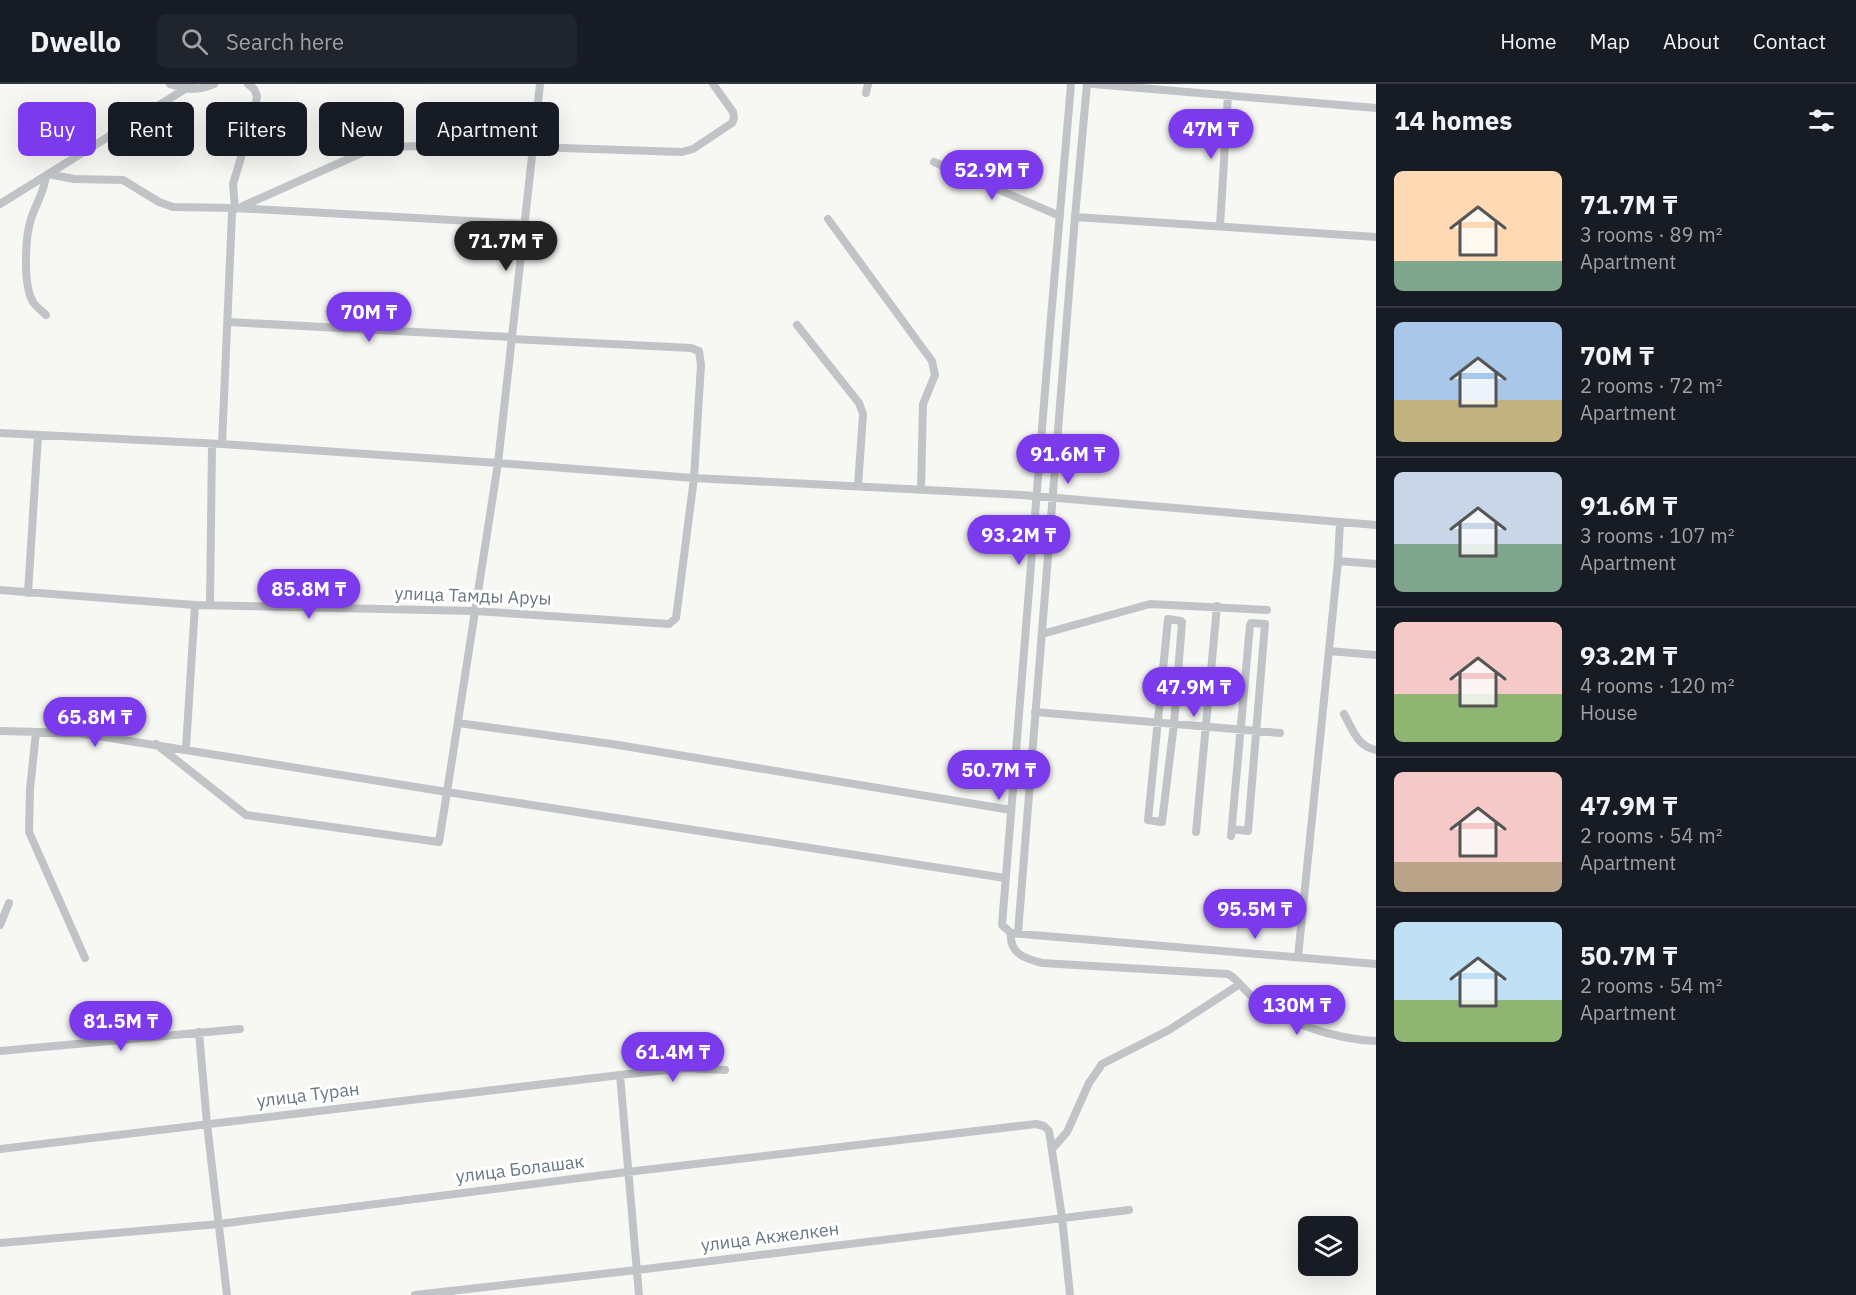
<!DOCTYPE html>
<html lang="en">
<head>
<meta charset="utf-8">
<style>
  :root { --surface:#171b24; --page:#20242c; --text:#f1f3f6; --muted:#9ea1a6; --line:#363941; --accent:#7c3aed }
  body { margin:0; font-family:"IBM Plex Sans",sans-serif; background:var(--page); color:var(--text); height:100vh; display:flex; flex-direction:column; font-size:22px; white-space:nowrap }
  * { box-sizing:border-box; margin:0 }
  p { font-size:20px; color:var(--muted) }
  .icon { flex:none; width:33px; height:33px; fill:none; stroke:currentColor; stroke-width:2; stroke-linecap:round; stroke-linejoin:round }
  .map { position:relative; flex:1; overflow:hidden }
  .sheet { display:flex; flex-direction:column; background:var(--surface); width:480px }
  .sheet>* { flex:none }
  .guide { position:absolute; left:18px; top:18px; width:570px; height:54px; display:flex; gap:12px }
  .buttons { position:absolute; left:1298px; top:1132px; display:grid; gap:12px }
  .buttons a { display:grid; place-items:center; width:60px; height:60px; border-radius:9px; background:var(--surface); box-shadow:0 6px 24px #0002; font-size:30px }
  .price { position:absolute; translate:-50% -51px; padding:0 14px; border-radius:21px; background:var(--accent); color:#fff; font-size:20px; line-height:39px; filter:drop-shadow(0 2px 3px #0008) }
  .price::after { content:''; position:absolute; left:50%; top:36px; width:18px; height:14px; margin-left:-9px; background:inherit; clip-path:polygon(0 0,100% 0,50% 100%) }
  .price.selected { background:#222; color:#fff }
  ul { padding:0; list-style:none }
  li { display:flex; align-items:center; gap:18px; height:150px; padding:0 18px }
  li+li { border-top:2px solid var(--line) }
  li span { display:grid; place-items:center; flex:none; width:168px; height:120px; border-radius:9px; color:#555 }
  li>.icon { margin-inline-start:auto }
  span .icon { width:72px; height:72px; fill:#fffc; stroke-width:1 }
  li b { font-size:26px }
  h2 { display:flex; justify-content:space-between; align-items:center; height:72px; padding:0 18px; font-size:26px }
  .tag { padding:0 21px; border-radius:9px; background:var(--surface); box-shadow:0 6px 24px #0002; font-size:21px; line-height:54px }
  .tag.selected { background:var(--accent); color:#fff }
  header { display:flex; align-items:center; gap:36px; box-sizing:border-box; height:84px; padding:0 30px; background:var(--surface); border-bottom:2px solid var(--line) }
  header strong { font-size:28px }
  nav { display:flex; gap:33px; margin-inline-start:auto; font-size:21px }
  .search { width:420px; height:54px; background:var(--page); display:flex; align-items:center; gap:15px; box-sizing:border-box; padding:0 21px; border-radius:9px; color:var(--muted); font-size:22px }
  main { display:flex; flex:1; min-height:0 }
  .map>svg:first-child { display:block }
</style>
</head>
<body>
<header>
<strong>Dwello</strong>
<div class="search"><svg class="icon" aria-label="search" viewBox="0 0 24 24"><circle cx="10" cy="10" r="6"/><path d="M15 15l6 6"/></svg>Search here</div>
<nav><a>Home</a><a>Map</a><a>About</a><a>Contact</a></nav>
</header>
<main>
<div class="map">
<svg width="1376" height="1211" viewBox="0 0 1376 1211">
  <rect width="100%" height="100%" fill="#f7f7f4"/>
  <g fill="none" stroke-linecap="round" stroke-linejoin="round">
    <path stroke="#c0c4c7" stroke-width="8" d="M170 0C187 6 197 7 214 0
      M540 0 498 379 447 708 1005 794
      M1071 0 1050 245 1002 841 1011 849 1376 880
      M1093 0 1376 24
      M866 9 868 0
      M533 63 682 68 693 65 732 39 734 34 733 28 713 0
      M934 78 1060 132
      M48 90 74 95 123 96 159 118 173 123 235 124 233 100 253 34 257 12 254 5 248 0
      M46 92C44 109 36 119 31 135 25 153 23 202 33 218 36 223 42 227 46 231
      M0 120 193 0
      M243 122 366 67 385 63 533 59
      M1075 133 1376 153
      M828 135 932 277 935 291 923 320 921 405
      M1220 142 1228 11
      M228 238 512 253
      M797 241 859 319 863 330 858 402
      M0 349 222 360 498 379 694 394 1022 411 1376 441
      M222 360 232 129 235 124 525 140
      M1338 477 1340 438
      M0 506 195 521 475 527 669 540 676 534 694 394 701 281 699 267 691 264 512 255
      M28 509 38 351
      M210 521 212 360
      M1168 535 1181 537 1182 538 1174 640 1162 738 1148 736Z
      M1042 550 1150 520 1267 526
      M1329 567 1376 571
      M1035 628 1280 649
      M1344 630C1353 646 1357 662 1376 666
      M458 639 612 660 1011 726
      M0 647 79 649 447 708 439 758 246 731 156 660
      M36 648 30 705 29 748 85 874
      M186 664 195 521
      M1196 748 1217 522
      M1231 752 1250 541 1251 539 1265 540 1248 747 1232 745
      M0 841 9 819
      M1011 849C1009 870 1026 875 1042 879L1228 890C1239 896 1244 907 1255 915 1289 940 1334 955 1376 957
      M1018 849 1075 133 1087 0
      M1298 873 1338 477 1376 480
      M199 948 207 1040 227 1211
      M0 967 240 945
      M620 991 639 1211
      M0 1065 620 991 686 984 725 986
      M1052 1065 1067 1048 1089 999 1102 980 1169 946 1240 900
      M0 1159 219 1140 627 1088 1036 1040 1044 1042 1049 1047 1062 1133 1070 1211
      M415 1211 637 1186 1129 1126"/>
  </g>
  <g text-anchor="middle" stroke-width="6" stroke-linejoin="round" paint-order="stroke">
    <g font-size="18" fill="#687883" stroke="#fff">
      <text transform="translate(473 512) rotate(2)" y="6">улица Тамды Аруы</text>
      <text transform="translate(308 1011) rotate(-7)" y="6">улица Туран</text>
      <text transform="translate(520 1085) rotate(-7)" y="6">улица Болашак</text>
      <text transform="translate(770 1153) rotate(-7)" y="6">улица Акжелкен</text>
    </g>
  </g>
</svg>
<div class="buttons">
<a><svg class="icon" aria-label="layers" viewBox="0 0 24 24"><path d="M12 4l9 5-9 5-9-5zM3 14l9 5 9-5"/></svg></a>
</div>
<b class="price" style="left:1211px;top:76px">47M ₸</b>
<b class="price" style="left:992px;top:117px">52.9M ₸</b>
<b class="price selected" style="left:506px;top:188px">71.7M ₸</b>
<b class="price" style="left:369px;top:259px">70M ₸</b>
<b class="price" style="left:1068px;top:401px">91.6M ₸</b>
<b class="price" style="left:1019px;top:482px">93.2M ₸</b>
<b class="price" style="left:309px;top:536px">85.8M ₸</b>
<b class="price" style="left:1194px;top:634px">47.9M ₸</b>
<b class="price" style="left:95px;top:664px">65.8M ₸</b>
<b class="price" style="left:999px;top:717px">50.7M ₸</b>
<b class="price" style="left:1255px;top:856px">95.5M ₸</b>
<b class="price" style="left:1297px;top:952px">130M ₸</b>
<b class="price" style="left:121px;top:968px">81.5M ₸</b>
<b class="price" style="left:673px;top:999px">61.4M ₸</b>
<div class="guide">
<a class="tag selected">Buy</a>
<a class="tag">Rent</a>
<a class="tag">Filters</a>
<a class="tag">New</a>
<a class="tag">Apartment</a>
</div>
</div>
<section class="sheet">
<h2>14 homes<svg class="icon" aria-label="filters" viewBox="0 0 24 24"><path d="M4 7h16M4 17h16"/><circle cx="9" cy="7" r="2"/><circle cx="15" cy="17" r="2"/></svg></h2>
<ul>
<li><span style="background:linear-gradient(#ffd9b3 75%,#7fa58c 0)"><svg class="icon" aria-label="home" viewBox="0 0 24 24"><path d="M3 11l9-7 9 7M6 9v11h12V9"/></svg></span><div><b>71.7M ₸</b><p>3 rooms · 89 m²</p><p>Apartment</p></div></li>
<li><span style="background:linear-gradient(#a9c7e8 65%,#c2b280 0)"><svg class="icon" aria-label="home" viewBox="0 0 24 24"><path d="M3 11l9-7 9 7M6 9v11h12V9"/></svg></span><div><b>70M ₸</b><p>2 rooms · 72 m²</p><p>Apartment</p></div></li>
<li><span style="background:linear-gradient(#c9d6e8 60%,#7fa58c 0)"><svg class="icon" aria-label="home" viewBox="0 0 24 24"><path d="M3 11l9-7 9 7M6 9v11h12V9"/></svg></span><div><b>91.6M ₸</b><p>3 rooms · 107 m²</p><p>Apartment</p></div></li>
<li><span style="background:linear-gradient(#f6c9c9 60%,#8fb573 0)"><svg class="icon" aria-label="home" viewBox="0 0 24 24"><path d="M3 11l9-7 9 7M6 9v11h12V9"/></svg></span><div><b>93.2M ₸</b><p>4 rooms · 120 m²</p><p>House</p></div></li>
<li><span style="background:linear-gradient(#f6c9c9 75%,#b9a48a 0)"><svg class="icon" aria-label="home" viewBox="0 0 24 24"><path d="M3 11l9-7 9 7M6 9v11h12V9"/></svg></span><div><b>47.9M ₸</b><p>2 rooms · 54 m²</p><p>Apartment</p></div></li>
<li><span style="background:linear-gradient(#bfe0f5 65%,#8fb573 0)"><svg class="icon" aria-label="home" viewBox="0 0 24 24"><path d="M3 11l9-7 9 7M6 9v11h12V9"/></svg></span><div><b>50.7M ₸</b><p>2 rooms · 54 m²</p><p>Apartment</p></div></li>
</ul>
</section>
</main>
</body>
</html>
